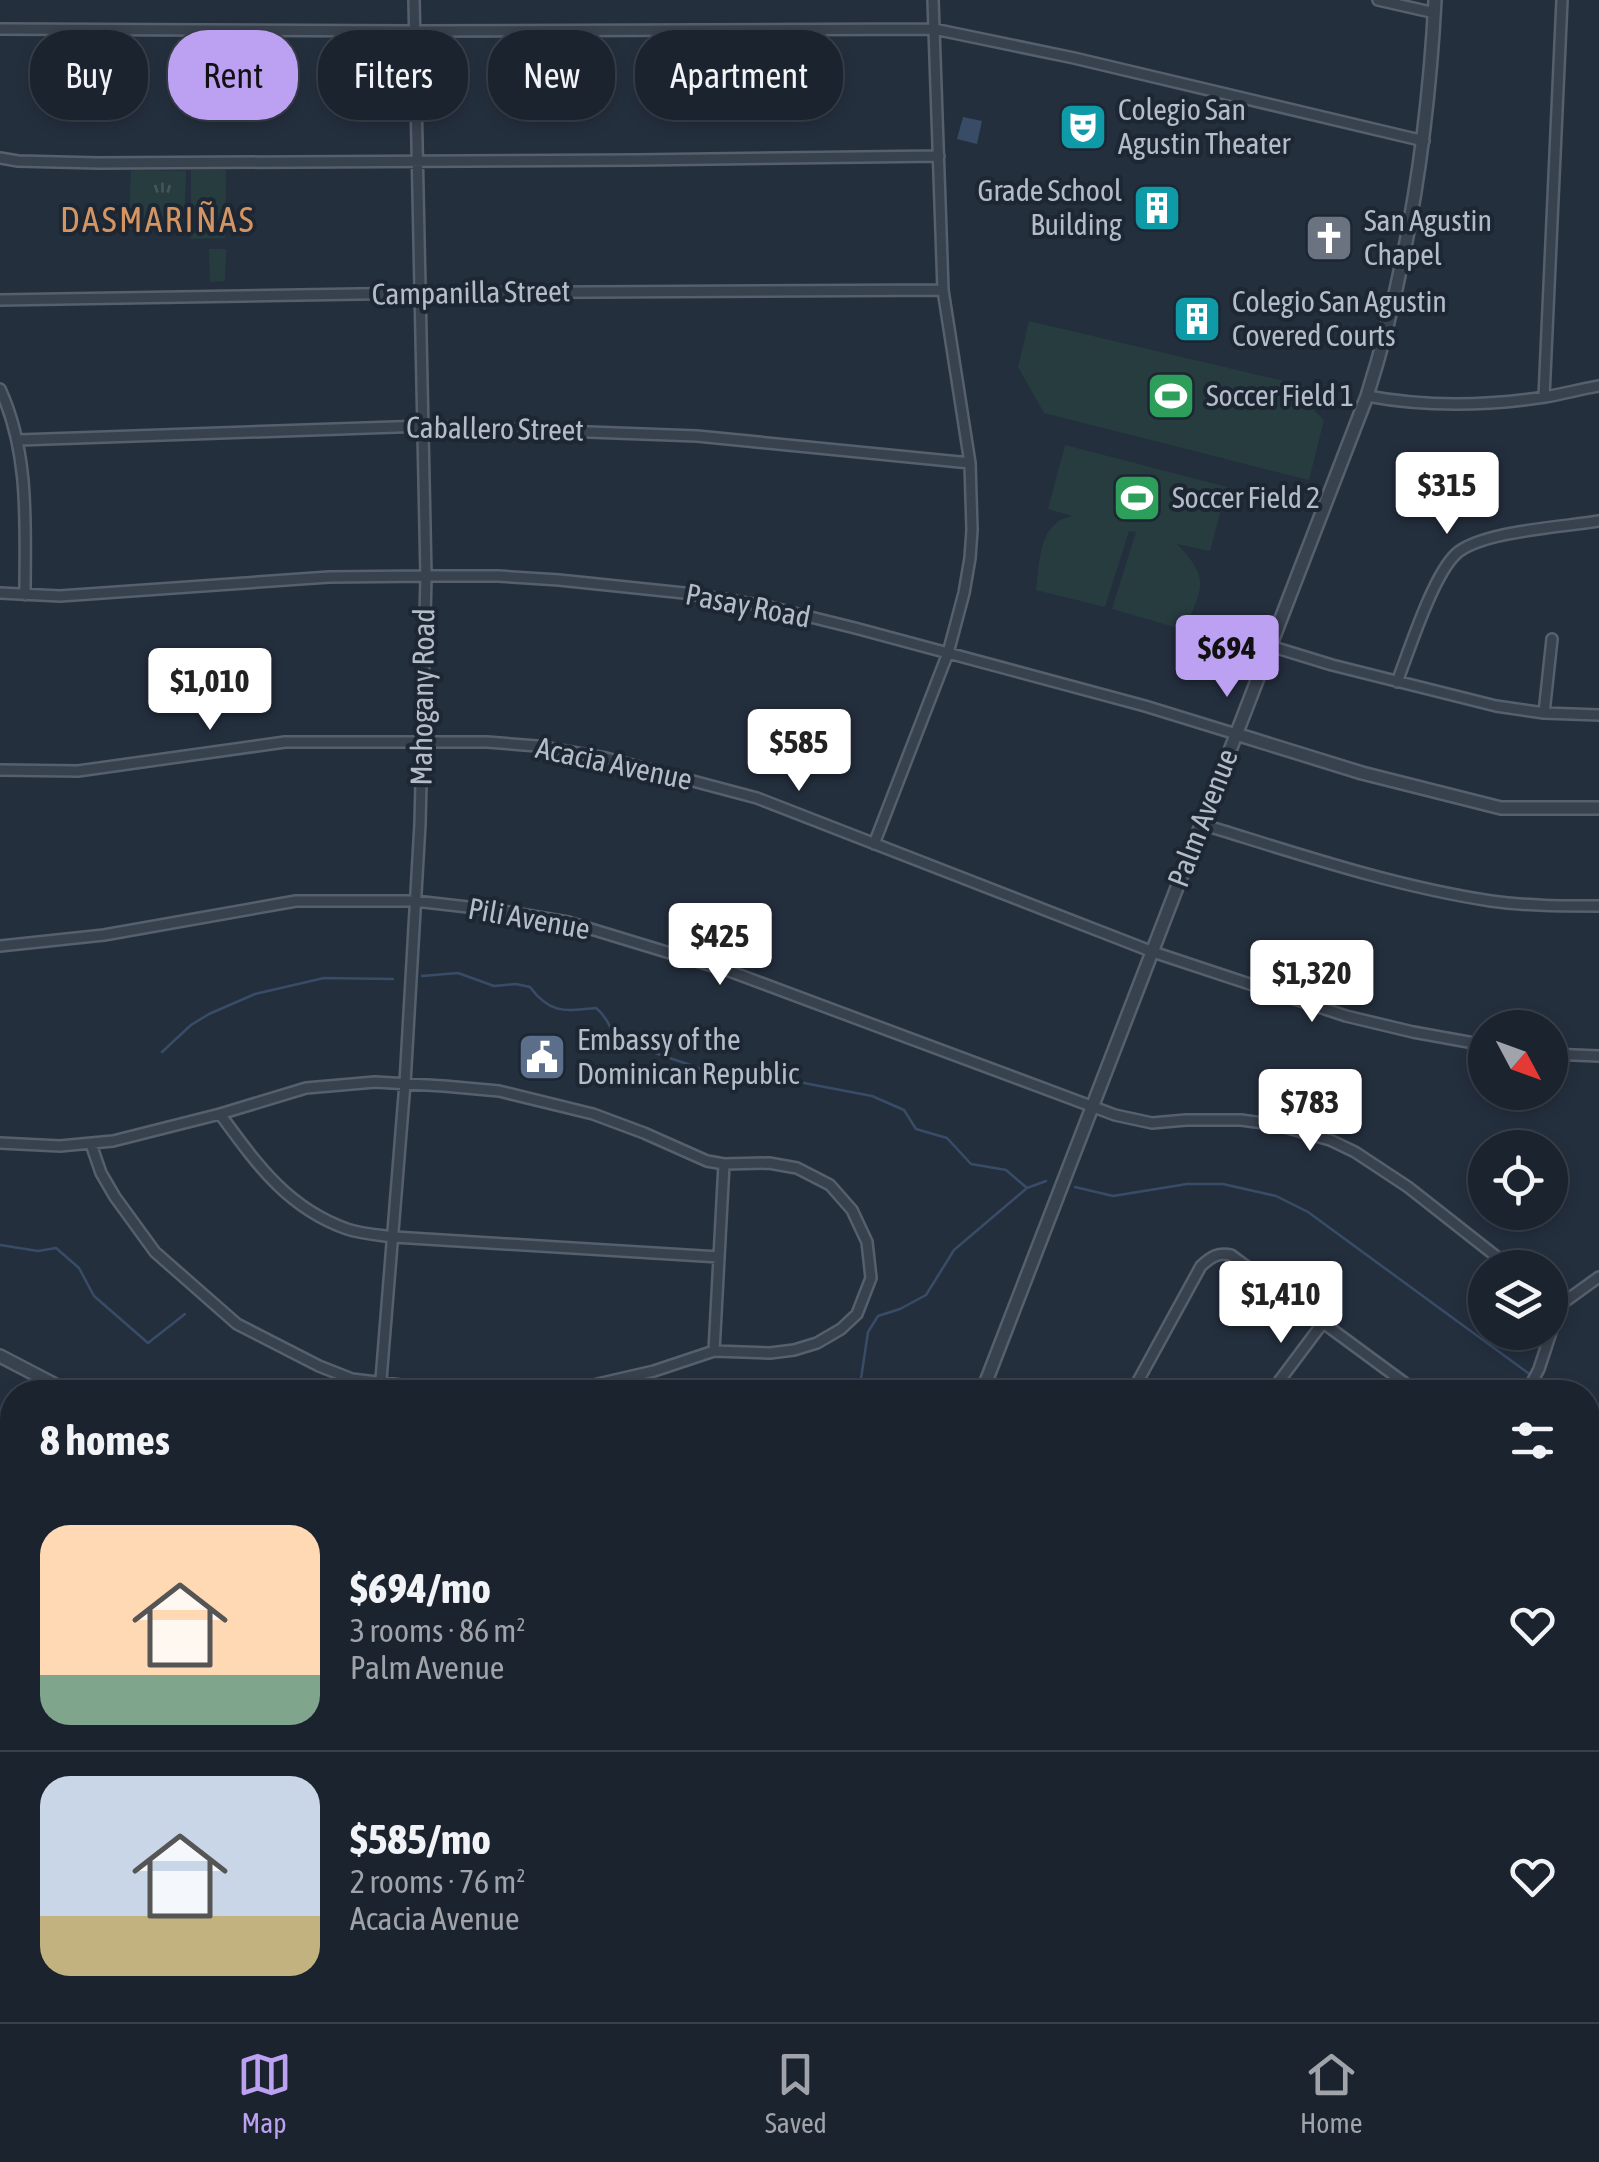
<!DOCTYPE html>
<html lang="en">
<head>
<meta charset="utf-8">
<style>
  :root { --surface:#1b232e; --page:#242b36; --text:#f1f3f6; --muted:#a0a4aa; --line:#39404a; --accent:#bca0f2 }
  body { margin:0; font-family:"Asap Condensed",sans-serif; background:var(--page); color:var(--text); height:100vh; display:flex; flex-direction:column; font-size:38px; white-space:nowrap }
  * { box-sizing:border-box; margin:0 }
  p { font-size:32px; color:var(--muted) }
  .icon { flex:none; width:55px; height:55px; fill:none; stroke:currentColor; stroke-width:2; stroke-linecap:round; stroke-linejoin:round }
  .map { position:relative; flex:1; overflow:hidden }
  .drawer { position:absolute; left:0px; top:1380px; width:1600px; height:642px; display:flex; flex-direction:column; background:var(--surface); border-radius:40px 40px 0 0; box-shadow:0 5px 15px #0003,0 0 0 2px var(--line) }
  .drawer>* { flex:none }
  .guide { position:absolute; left:30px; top:30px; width:1000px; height:90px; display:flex; gap:20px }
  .needle { width:65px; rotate:131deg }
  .fabs { position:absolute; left:1468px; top:1010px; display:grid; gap:20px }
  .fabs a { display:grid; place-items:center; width:100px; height:100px; border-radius:50%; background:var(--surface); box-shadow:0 5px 15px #0003,0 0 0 2px var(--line); font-size:50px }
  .price { position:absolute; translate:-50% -85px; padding:0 22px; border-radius:10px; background:#fff; color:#222; font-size:32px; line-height:65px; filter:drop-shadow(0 2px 5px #0008) }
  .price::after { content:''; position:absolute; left:50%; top:60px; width:30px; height:22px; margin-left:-15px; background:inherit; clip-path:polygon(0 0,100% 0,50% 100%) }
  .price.current { background:var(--accent); color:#111 }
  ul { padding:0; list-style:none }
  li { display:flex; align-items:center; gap:30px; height:250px; padding:0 40px }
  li+li { border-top:2px solid var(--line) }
  li span { display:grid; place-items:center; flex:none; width:280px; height:200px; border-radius:30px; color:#555 }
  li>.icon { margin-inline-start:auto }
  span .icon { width:120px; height:120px; fill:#fffc; stroke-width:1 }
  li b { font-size:42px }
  h2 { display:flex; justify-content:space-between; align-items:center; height:120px; padding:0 40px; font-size:42px }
  .pill { padding:0 35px; border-radius:40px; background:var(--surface); box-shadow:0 5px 15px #0003,0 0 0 2px var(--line); font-size:35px; line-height:90px }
  .pill.current { background:var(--accent); color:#111 }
  .dock { display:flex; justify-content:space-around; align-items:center; height:140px; border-top:2px solid var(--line); background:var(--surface); font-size:28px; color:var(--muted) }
  .dock a { display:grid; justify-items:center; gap:5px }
  .dock .current { color:var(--accent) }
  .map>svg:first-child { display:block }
</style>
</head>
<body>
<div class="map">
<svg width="1599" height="2022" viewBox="0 0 1599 2022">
  <defs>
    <pattern id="park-tufts" width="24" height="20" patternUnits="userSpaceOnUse" patternTransform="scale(2.5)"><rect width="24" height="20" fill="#263c3f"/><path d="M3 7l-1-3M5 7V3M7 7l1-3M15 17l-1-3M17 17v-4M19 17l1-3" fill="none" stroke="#435659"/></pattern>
  </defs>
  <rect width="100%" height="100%" fill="#242f3e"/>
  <path fill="#263c3f" d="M191 170H226L225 238 191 239Z
    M209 249H226L225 281 210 282Z
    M1029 321 1305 386 1310 406 1324 420 1309 480 1044 413 1018 367Z
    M1065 445 1227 487 1210 551 1177 544C1212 580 1201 588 1185 630L1112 609 1136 532 1129 531 1105 607 1036 590C1040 561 1038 523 1072 516L1048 509Z"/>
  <path fill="url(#park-tufts)" d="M131 170 186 171 184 227 129 229Z
    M12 1592V2010H399L389 2022H0V1607Z"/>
  <path fill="#394c67" d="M963 117 982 121 977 144 957 139Z"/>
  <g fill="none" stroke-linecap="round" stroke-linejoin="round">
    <path stroke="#394c67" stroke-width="2.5" d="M422 976 458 973 494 986 516 984 530 987C550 1014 564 1011 596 1008 610 1019 609 1030 620 1042L642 1038 650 1041 655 1053 696 1067 722 1079H783L872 1096 904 1110 916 1129 947 1138 971 1164 1006 1170 1027 1188
      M162 1052 191 1025 209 1014 255 994 324 978 393 979
      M1075 1187 1113 1196 1187 1184H1223L1276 1196 1308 1212 1528 1373
      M0 1245 38 1251 56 1248 79 1268 94 1296 148 1343 185 1314
      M1539 1381 1554 1392
      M859 1392 868 1332 878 1316 900 1309 926 1295 954 1250 1027 1188 1046 1181
      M1588 1429 1599 1444
      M586 2022 589 2010"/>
    <g stroke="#565f6c" stroke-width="14">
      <path id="minor" d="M1378 0 1435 13
        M0 29 415 31 934 29 1074 58 1424 141
        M0 158 18 161 98 163 638 160 939 156
        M0 300 420 293 943 290
        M0 389C30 454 25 525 25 595
        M1367 396C1426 407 1486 406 1545 397 1563 394 1581 389 1599 386
        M1544 397 1562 0
        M19 440 424 426 697 436 970 463
        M0 593 60 596 329 577 426 576H498L559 580 684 593 766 606 855 628 1145 706 1236 734
        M1270 646 1332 665 1496 706 1544 713 1599 715
        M1397 682C1409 651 1433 575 1456 554 1481 531 1564 527 1599 521
        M1544 713 1552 639
        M0 770 78 771 285 742H487L537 746 606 758 757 798 1153 952 1346 1016 1413 1032 1485 1045
        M1201 824C1296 853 1392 886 1491 901 1527 906 1563 906 1599 906
        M874 844 948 653 964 593 970 558 972 530 970 463 943 290 933 0
        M0 946 104 935 296 901H415L503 911 568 922 729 971 1115 1115 1152 1123 1186 1120H1241L1278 1125 1330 1140 1355 1152 1408 1187 1511 1268
        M1550 1054 1599 1056
        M220 1114C256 1163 287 1208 347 1229 362 1234 379 1235 394 1237L719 1257
        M0 1143 60 1146 113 1141 220 1114 306 1088 375 1082 444 1086 499 1091 593 1114 644 1133 707 1161 724 1164 769 1163 797 1168 830 1185 852 1210 867 1242 871 1278 857 1314 841 1329 817 1343 794 1350 770 1353 714 1351 654 1371 589 1386 537 1392
        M91 1144 101 1173 115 1197 155 1252 237 1324 319 1366 352 1379 459 1392
        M714 1351 724 1164
        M380 1392 405 1083 420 824 426 576 414 0
        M1132 1392 1201 1266C1211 1257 1218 1252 1231 1255L1417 1392
        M1271 1392 1322 1324
        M1527 1392 1539 1369 1560 1305 1599 1277
        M1588 1636 1599 1631
        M1588 1782 1599 1781
        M1588 1916 1599 1914
        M516 2022 519 2010
        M1054 2022 1070 2010
        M1352 2022 1377 2010"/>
    </g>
    <g stroke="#565f6c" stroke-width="16">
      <path id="tertiary" d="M1236 734 1362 773 1501 808H1599
        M0 1356 69 1392
        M982 1392 1367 396C1408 267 1428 135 1435 0"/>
    </g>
    <g stroke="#565f6c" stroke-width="19">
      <path id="secondary" d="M1588 1487 1599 1483
        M699 2022 707 2010"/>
    </g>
    <use href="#minor" stroke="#38414e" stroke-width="9"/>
    <use href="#tertiary" stroke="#38414e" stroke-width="11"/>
    <use href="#secondary" stroke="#465061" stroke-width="14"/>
  </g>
  <defs>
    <g id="theatre-square" transform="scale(2.5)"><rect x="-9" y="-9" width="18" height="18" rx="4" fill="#0f9aa8" stroke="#1d2633"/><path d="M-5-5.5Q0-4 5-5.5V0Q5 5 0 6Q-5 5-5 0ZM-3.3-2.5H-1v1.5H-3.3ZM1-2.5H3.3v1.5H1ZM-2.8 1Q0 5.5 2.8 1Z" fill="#fff"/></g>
    <g id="building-square" transform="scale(2.5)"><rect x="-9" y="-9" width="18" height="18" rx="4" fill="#0f9aa8" stroke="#1d2633"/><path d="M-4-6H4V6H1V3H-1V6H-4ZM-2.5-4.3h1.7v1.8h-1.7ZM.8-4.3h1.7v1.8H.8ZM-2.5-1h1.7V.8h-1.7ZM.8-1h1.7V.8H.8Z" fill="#fff"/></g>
    <g id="church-square" transform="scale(2.5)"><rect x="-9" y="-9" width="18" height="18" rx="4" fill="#6b7280" stroke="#1d2633"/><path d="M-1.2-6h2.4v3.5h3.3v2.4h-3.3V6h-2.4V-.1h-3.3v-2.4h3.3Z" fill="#fff"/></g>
    <g id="stadium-square" transform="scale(2.5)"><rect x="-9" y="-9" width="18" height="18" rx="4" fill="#2e9e5b" stroke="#1d2633"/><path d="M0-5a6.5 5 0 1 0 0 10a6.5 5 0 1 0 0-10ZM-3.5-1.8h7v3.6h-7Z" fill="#fff"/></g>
    <g id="civic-square" transform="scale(2.5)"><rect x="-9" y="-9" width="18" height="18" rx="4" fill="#5c6f8a" stroke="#1d2633"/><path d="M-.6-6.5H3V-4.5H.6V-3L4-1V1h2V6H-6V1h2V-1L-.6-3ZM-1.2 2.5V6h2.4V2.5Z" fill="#fff"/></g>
  </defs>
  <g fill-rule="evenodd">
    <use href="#theatre-square" x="1083" y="127"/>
    <use href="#building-square" x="1157" y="208"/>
    <use href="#church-square" x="1329" y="238"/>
    <use href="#building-square" x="1197" y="319"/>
    <use href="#stadium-square" x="1171" y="396"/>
    <use href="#stadium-square" x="1137" y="498"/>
    <use href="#civic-square" x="542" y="1057"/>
  </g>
  <g text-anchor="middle" stroke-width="8" stroke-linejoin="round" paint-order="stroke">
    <g font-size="30" fill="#b4bcc9" stroke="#1d2633" text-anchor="start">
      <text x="1118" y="120">Colegio San<tspan x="1118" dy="34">Agustin Theater</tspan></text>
      <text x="1122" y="201" text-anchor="end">Grade School<tspan x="1122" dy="34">Building</tspan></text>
      <text x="1364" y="231">San Agustin<tspan x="1364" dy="34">Chapel</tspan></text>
      <text x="1232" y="312">Colegio San Agustin<tspan x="1232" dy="34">Covered Courts</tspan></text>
      <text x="1206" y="406">Soccer Field 1</text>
      <text x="1172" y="508">Soccer Field 2</text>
      <text x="577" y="1050">Embassy of the<tspan x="577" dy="34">Dominican Republic</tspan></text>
    </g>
    <g font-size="30" fill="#b4bcc9" stroke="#1d2633">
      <text transform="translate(471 293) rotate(-1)" y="10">Campanilla Street</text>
      <text transform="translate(495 429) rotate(1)" y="10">Caballero Street</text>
      <text transform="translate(748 606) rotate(11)" y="10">Pasay Road</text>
      <text transform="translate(423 697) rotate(-89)" y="10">Mahogany Road</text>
      <text transform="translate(614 764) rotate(12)" y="10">Acacia Avenue</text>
      <text transform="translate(1203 818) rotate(-69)" y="10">Palm Avenue</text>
      <text transform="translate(529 919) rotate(10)" y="10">Pili Avenue</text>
    </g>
    <g font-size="35" letter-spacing="2.5" fill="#d59563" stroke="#1d2633">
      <text x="158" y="232">DASMARIÑAS</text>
    </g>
  </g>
</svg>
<div class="fabs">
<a><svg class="needle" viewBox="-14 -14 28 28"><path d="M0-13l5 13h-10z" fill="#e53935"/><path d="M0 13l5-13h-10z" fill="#a0a4aa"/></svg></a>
<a><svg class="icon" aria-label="locate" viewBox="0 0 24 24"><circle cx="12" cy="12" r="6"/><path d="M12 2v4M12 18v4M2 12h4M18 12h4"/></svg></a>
<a><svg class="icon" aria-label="layers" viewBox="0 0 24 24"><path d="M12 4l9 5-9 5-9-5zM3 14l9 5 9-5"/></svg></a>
</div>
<b class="price" style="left:1447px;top:537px">$315</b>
<b class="price current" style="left:1227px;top:700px">$694</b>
<b class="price" style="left:210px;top:733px">$1,010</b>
<b class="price" style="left:799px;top:794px">$585</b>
<b class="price" style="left:720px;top:988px">$425</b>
<b class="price" style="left:1312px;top:1025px">$1,320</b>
<b class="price" style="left:1310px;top:1154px">$783</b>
<b class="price" style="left:1281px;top:1346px">$1,410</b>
<div class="guide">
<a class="pill">Buy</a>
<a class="pill current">Rent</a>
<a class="pill">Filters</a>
<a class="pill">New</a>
<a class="pill">Apartment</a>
</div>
<section class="drawer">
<h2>8 homes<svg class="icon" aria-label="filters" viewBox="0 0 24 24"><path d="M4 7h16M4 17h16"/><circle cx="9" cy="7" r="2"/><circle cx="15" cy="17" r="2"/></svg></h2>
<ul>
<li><span style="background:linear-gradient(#ffd9b3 75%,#7fa58c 0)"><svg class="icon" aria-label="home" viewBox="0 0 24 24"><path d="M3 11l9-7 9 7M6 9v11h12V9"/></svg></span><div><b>$694/mo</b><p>3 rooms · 86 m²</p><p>Palm Avenue</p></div><svg class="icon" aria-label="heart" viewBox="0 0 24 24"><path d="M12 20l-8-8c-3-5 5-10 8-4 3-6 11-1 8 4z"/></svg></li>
<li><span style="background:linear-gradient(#c9d6e8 70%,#c2b280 0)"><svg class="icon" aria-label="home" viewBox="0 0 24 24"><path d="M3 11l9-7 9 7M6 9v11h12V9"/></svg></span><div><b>$585/mo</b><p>2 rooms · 76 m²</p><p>Acacia Avenue</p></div><svg class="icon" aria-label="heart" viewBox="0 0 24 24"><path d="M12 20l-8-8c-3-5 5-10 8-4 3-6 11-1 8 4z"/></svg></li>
</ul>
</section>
</div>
<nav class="dock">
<a class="current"><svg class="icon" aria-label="map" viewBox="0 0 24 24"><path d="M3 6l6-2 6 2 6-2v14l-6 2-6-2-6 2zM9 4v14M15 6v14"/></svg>Map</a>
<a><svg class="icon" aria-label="saved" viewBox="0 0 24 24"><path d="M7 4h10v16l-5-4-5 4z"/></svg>Saved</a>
<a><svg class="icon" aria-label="home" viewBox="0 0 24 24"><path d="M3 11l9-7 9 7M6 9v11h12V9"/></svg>Home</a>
</nav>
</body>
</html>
